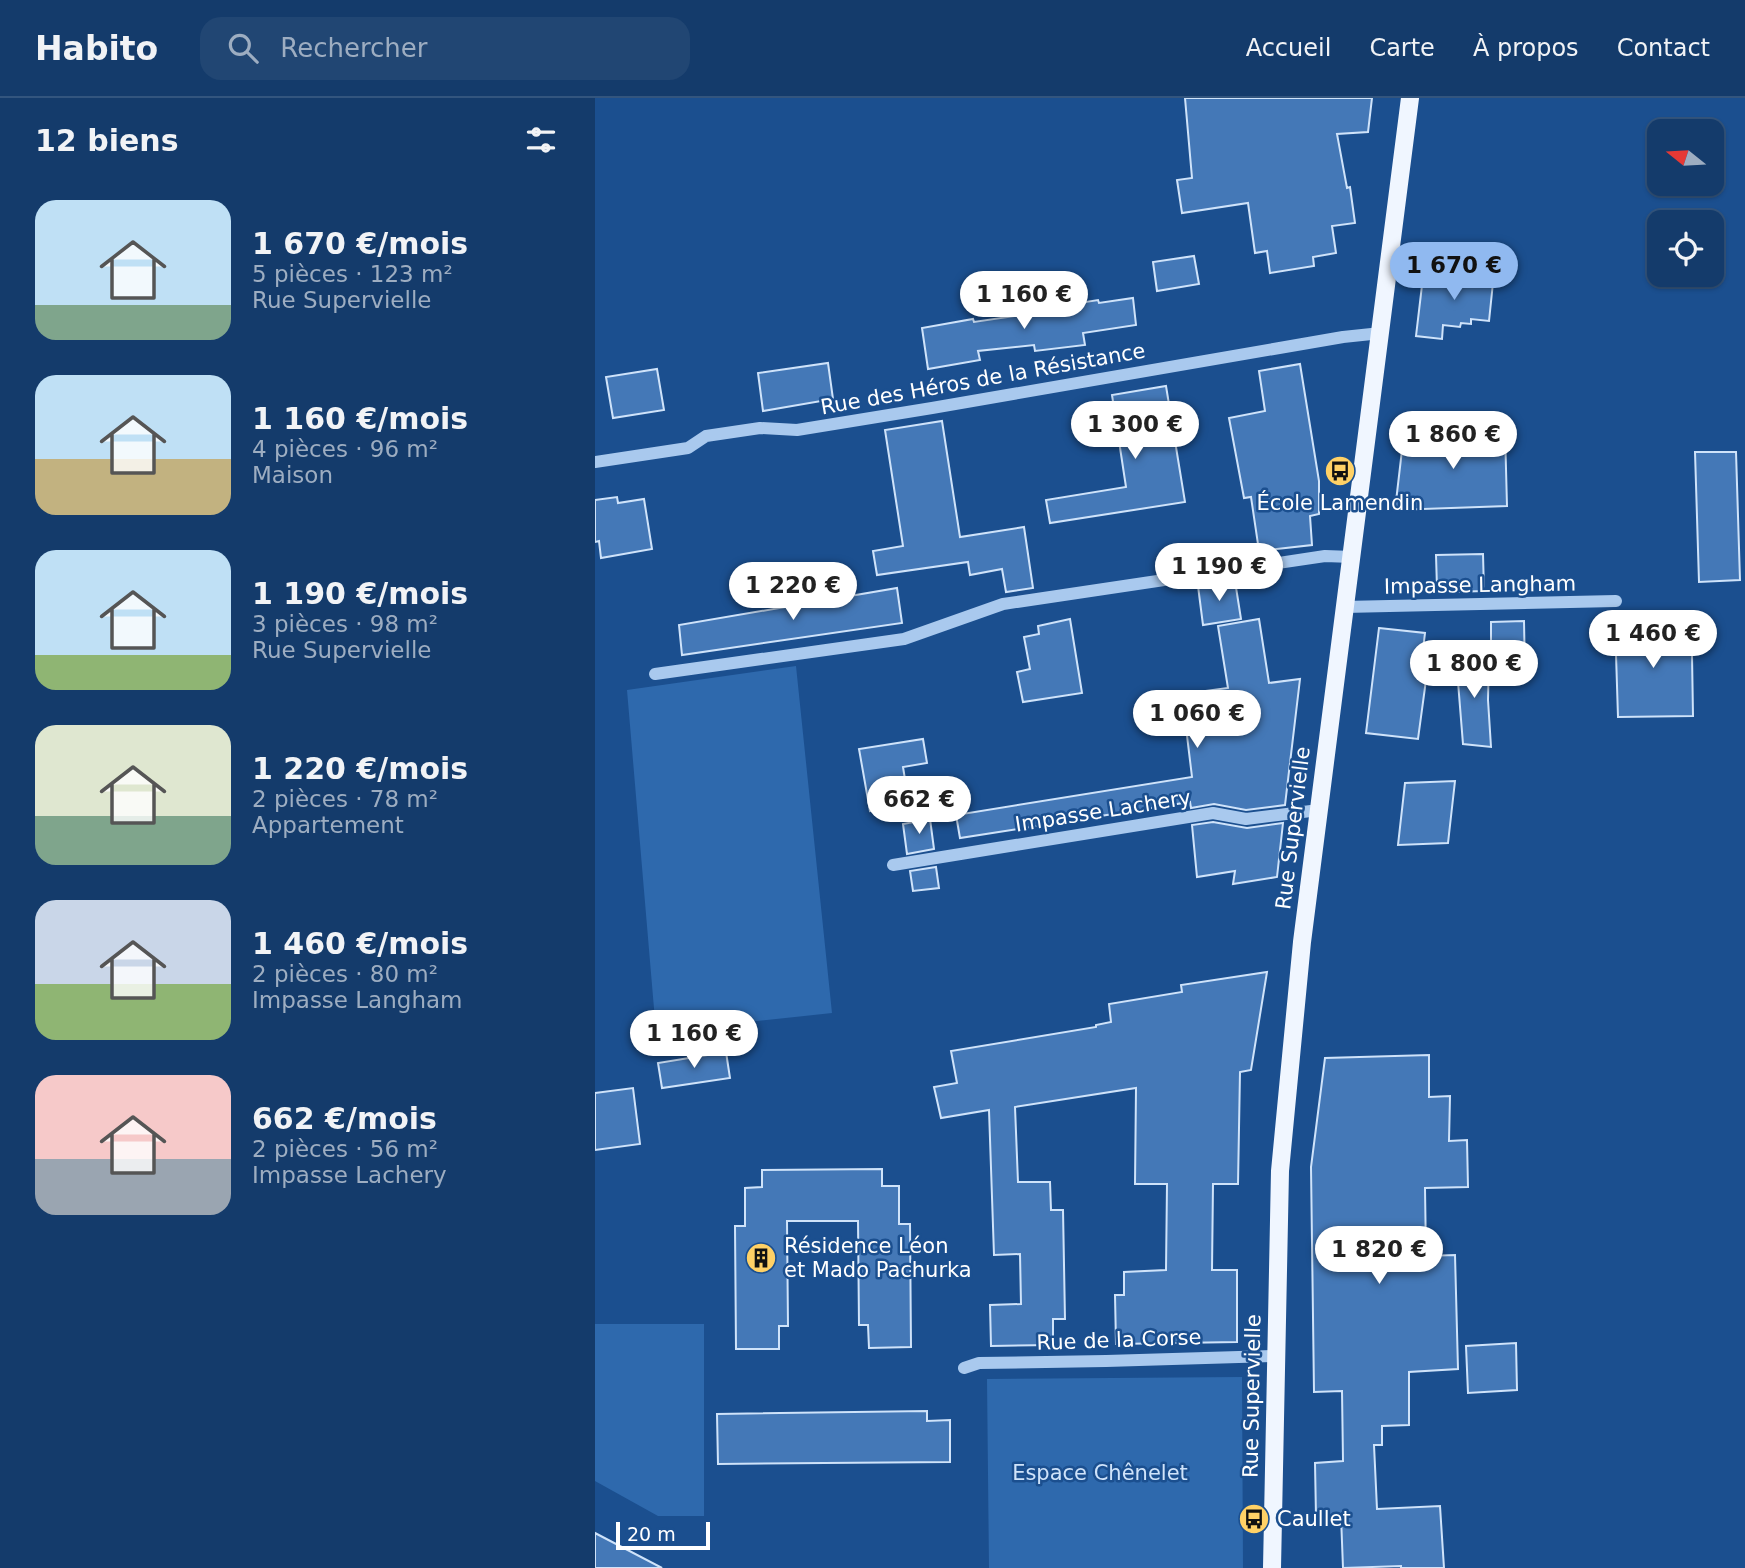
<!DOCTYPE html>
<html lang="fr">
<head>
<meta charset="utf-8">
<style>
  :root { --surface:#143b6b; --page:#214673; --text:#f1f3f6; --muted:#9dadc1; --line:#33557e; --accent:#90b9f0 }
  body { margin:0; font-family:"DejaVu Sans",sans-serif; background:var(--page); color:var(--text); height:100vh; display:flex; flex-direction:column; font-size:26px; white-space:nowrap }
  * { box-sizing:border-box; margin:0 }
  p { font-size:23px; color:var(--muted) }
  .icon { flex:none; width:38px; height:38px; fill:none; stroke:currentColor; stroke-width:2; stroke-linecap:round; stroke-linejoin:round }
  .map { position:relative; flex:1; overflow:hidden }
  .sheet { display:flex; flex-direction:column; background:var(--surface); width:595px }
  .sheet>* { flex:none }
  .needle { width:46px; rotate:288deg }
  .buttons { position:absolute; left:1052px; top:21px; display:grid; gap:14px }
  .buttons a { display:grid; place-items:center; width:77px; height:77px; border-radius:14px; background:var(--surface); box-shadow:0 2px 5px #0004,0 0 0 2px var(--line); font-size:35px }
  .scale { position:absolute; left:21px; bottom:18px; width:94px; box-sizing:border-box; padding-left:7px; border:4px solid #fff; border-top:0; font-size:19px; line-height:24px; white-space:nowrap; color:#fff; -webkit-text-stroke:5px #1b4f8f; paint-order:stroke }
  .price { position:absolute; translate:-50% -60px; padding:0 16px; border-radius:24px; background:#fff; color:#222; font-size:23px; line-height:46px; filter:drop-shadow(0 2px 4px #0008) }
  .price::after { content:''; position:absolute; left:50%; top:42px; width:21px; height:16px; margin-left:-10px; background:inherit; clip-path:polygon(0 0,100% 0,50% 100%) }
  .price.on { background:var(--accent); color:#111 }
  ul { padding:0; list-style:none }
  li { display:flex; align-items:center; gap:21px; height:175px; padding:0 35px }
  li span { display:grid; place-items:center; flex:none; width:196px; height:140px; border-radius:21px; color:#555 }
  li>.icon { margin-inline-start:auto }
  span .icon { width:84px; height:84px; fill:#fffc; stroke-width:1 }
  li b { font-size:30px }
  h2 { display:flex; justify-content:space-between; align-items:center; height:84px; padding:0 35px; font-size:30px }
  header { display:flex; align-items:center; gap:42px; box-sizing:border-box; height:98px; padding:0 35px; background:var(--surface); border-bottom:2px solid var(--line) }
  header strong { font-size:33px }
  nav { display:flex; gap:38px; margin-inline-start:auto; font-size:24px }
  .search { width:490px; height:63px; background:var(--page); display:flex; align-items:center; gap:18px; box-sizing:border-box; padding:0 24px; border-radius:21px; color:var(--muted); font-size:26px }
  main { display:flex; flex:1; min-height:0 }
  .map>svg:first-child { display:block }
</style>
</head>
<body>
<header>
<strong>Habito</strong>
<div class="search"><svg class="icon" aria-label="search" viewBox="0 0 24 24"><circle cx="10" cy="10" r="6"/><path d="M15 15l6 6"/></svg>Rechercher</div>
<nav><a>Accueil</a><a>Carte</a><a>À propos</a><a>Contact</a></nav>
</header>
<main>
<section class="sheet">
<h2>12 biens<svg class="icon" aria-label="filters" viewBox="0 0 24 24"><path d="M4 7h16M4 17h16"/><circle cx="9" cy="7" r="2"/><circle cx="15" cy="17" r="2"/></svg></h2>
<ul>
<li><span style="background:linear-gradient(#bfe0f5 75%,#7fa58c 0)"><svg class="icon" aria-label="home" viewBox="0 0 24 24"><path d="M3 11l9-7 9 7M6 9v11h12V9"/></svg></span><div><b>1 670 €/mois</b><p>5 pièces · 123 m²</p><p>Rue Supervielle</p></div></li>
<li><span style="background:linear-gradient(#bfe0f5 60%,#c2b280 0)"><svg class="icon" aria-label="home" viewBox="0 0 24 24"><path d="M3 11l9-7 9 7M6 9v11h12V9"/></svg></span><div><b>1 160 €/mois</b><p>4 pièces · 96 m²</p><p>Maison</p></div></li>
<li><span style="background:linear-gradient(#bfe0f5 75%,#8fb573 0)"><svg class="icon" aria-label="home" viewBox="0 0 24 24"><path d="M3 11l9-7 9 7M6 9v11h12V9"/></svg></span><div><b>1 190 €/mois</b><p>3 pièces · 98 m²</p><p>Rue Supervielle</p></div></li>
<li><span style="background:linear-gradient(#dfe7d0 65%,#7fa58c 0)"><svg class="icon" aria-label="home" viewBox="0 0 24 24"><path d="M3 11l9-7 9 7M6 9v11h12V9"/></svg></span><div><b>1 220 €/mois</b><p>2 pièces · 78 m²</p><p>Appartement</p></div></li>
<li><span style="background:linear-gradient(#c9d6e8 60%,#8fb573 0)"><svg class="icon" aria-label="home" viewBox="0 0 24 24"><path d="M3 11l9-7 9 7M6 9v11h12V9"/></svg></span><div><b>1 460 €/mois</b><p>2 pièces · 80 m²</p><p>Impasse Langham</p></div></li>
<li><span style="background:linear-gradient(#f6c9c9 60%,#9aa5b1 0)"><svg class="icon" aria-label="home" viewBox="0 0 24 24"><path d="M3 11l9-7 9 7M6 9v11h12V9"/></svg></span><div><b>662 €/mois</b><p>2 pièces · 56 m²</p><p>Impasse Lachery</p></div></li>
</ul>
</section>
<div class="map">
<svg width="1150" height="1470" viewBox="0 0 1150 1470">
  <rect width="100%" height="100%" fill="#1b4f8f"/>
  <path fill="#2e69ad" d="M201 568 237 915 61 934 32 592Z
    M0 1226H109V1418H63L0 1383Z
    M647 1279 648 1470H394L392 1281Z"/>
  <path fill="#4478b7" stroke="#cfe3fa" stroke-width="2" d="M590 0H777L773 34 742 36 752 90 755 89 760 125 737 128 741 155 718 159 719 168 675 175 672 153 660 155 653 105 587 115 582 82 597 80Z
    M599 158 604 186 562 193 558 164Z
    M899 175 894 223 876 221V226L866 225 865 229 848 227 847 241 821 238 828 179 843 181V176Z
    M538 200 541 227 488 235 490 247 440 253 439 247 383 253 385 262 333 271 327 230 378 221 379 224 434 216 433 213 503 202 504 205Z
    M233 265 238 301 168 313 163 275Z
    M705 266 724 383V416L715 418 717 447 664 453 656 399 649 400 634 320 670 313 664 273Z
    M62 271 69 312 18 320 11 279Z
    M571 288 590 404 455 425 451 402 531 389 517 297Z
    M347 323 365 439 429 429 438 490 411 494 407 471 375 477 373 464 282 477 278 453 308 448 290 332Z
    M910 333 912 408 800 412 809 335Z
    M1100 354H1141L1145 482 1104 484Z
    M22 399 23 405 49 401 57 451 6 460 4 443 0 444V402Z
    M888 456 889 493 856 494V490H842L841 457Z
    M640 483 646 521 608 527 603 488Z
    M302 490 307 525 87 557 84 527Z
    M475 521 487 595 428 604 422 574 435 571 429 539 444 536 443 528Z
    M664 521 674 585 705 581 690 707 651 712 619 706 596 710 595 704 365 740 361 717 597 679 587 596 633 590 623 528Z
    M1089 522 1090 557H1097L1098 618 1023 619 1020 525Z
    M929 523 930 576 896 575V524Z
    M784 530 830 535 827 560H834L823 641 771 635Z
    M894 558 893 602 896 649 868 646 861 559Z
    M328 641 332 665 308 669 314 706 275 713 264 651Z
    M860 683 853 745 803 747 810 685Z
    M335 721 339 751 312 756 308 726Z
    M618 724 652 730 688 725 682 779 638 786 640 773 602 779 597 727Z
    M341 769 344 790 318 793 315 773Z
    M672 874 656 972 645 974 643 1086H618L617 1172H642V1244L521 1246 520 1197H529V1174L571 1172 572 1086H540L541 990 420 1009 423 1084H455L456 1112H468L470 1221H458V1247L396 1248 395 1207 426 1206 425 1156 399 1157 394 1012 346 1020 339 989 362 985 356 953 501 929V927L516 924 514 906 587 894 586 887Z
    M131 954 135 980 67 990 63 965Z
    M834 957V999L855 998 854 1043 872 1042 873 1089 830 1090 831 1158 860 1157 863 1271 814 1274V1327L787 1328V1347H779L782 1411 845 1408 849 1470H806V1468L748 1470 746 1418 721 1419 720 1365 748 1363 747 1293 719 1294 716 1069 730 960Z
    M38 990 45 1046 0 1052V995Z
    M287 1071V1088H304V1126H315L316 1249 274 1250 273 1227H264L263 1123H192L193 1228H184V1251H141L140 1128H150V1090L167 1089V1072Z
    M921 1245 922 1292 873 1295 871 1248Z
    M332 1313V1323L355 1322V1364L123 1366 122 1316Z
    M0 1435 67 1470H0Z"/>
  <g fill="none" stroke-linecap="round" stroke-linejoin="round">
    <path stroke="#a9c9ee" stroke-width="12" d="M0 364 93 350 111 338 165 330 202 332 337 310 748 239 786 235
      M749 509 1021 503
      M60 576 309 541 408 506 730 458 757 459
      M298 767 618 715 651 721 724 712
      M369 1270 384 1265 511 1263 680 1258"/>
    <path stroke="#f0f6ff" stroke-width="18" d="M677 1470 685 1073 707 844 815 0"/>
  </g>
  <defs>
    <g id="bus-disc" transform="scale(1.575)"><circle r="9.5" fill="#ffd166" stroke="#1b4f8f"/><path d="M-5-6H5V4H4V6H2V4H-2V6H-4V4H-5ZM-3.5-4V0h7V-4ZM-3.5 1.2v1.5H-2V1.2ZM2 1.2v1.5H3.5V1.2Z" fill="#111"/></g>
    <g id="building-disc" transform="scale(1.575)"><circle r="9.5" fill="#ffd166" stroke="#1b4f8f"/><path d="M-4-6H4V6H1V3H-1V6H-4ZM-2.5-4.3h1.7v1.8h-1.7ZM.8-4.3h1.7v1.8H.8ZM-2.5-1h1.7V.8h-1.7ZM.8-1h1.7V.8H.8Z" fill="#111"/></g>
  </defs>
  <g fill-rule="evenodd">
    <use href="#bus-disc" x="745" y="373"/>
    <use href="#building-disc" x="166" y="1160"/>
    <use href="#bus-disc" x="659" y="1421"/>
  </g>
  <g text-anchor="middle" stroke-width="5" stroke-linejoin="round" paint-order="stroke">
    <g font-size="21" fill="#fff" stroke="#1b4f8f">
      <text transform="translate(388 281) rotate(-10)" y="7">Rue des Héros de la Résistance</text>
      <text transform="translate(885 487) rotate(-1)" y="7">Impasse Langham</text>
      <text transform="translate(508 713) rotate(-9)" y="7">Impasse Lachery</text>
      <text transform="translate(698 730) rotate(-83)" y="7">Rue Supervielle</text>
      <text transform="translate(524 1242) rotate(-2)" y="7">Rue de la Corse</text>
      <text transform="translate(657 1298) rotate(-89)" y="7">Rue Supervielle</text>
    </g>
    <g font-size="21" fill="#fff" stroke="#1b4f8f" text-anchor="start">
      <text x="745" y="412" text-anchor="middle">École Lamendin</text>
      <text x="189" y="1155">Résidence Léon<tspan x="189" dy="24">et Mado Pachurka</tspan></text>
      <text x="682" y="1428">Caullet</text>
    </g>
    <g font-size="21" fill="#cfe3fa" stroke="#1b4f8f">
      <text x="505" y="1382">Espace Chênelet</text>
    </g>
  </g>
</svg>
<div class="buttons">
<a><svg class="needle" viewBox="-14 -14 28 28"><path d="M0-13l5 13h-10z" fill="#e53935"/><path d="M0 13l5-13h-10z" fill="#9dadc1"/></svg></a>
<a><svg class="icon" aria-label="locate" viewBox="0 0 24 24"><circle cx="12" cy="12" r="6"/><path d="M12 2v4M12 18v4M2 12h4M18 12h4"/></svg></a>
</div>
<div class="scale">20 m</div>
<b class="price on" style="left:859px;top:204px">1 670 €</b>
<b class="price" style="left:429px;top:233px">1 160 €</b>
<b class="price" style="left:540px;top:363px">1 300 €</b>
<b class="price" style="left:858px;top:373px">1 860 €</b>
<b class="price" style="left:624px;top:505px">1 190 €</b>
<b class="price" style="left:198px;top:524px">1 220 €</b>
<b class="price" style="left:1058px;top:572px">1 460 €</b>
<b class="price" style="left:879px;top:602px">1 800 €</b>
<b class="price" style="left:602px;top:652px">1 060 €</b>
<b class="price" style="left:324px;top:738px">662 €</b>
<b class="price" style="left:99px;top:972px">1 160 €</b>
<b class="price" style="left:784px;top:1188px">1 820 €</b>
</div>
</main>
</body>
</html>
